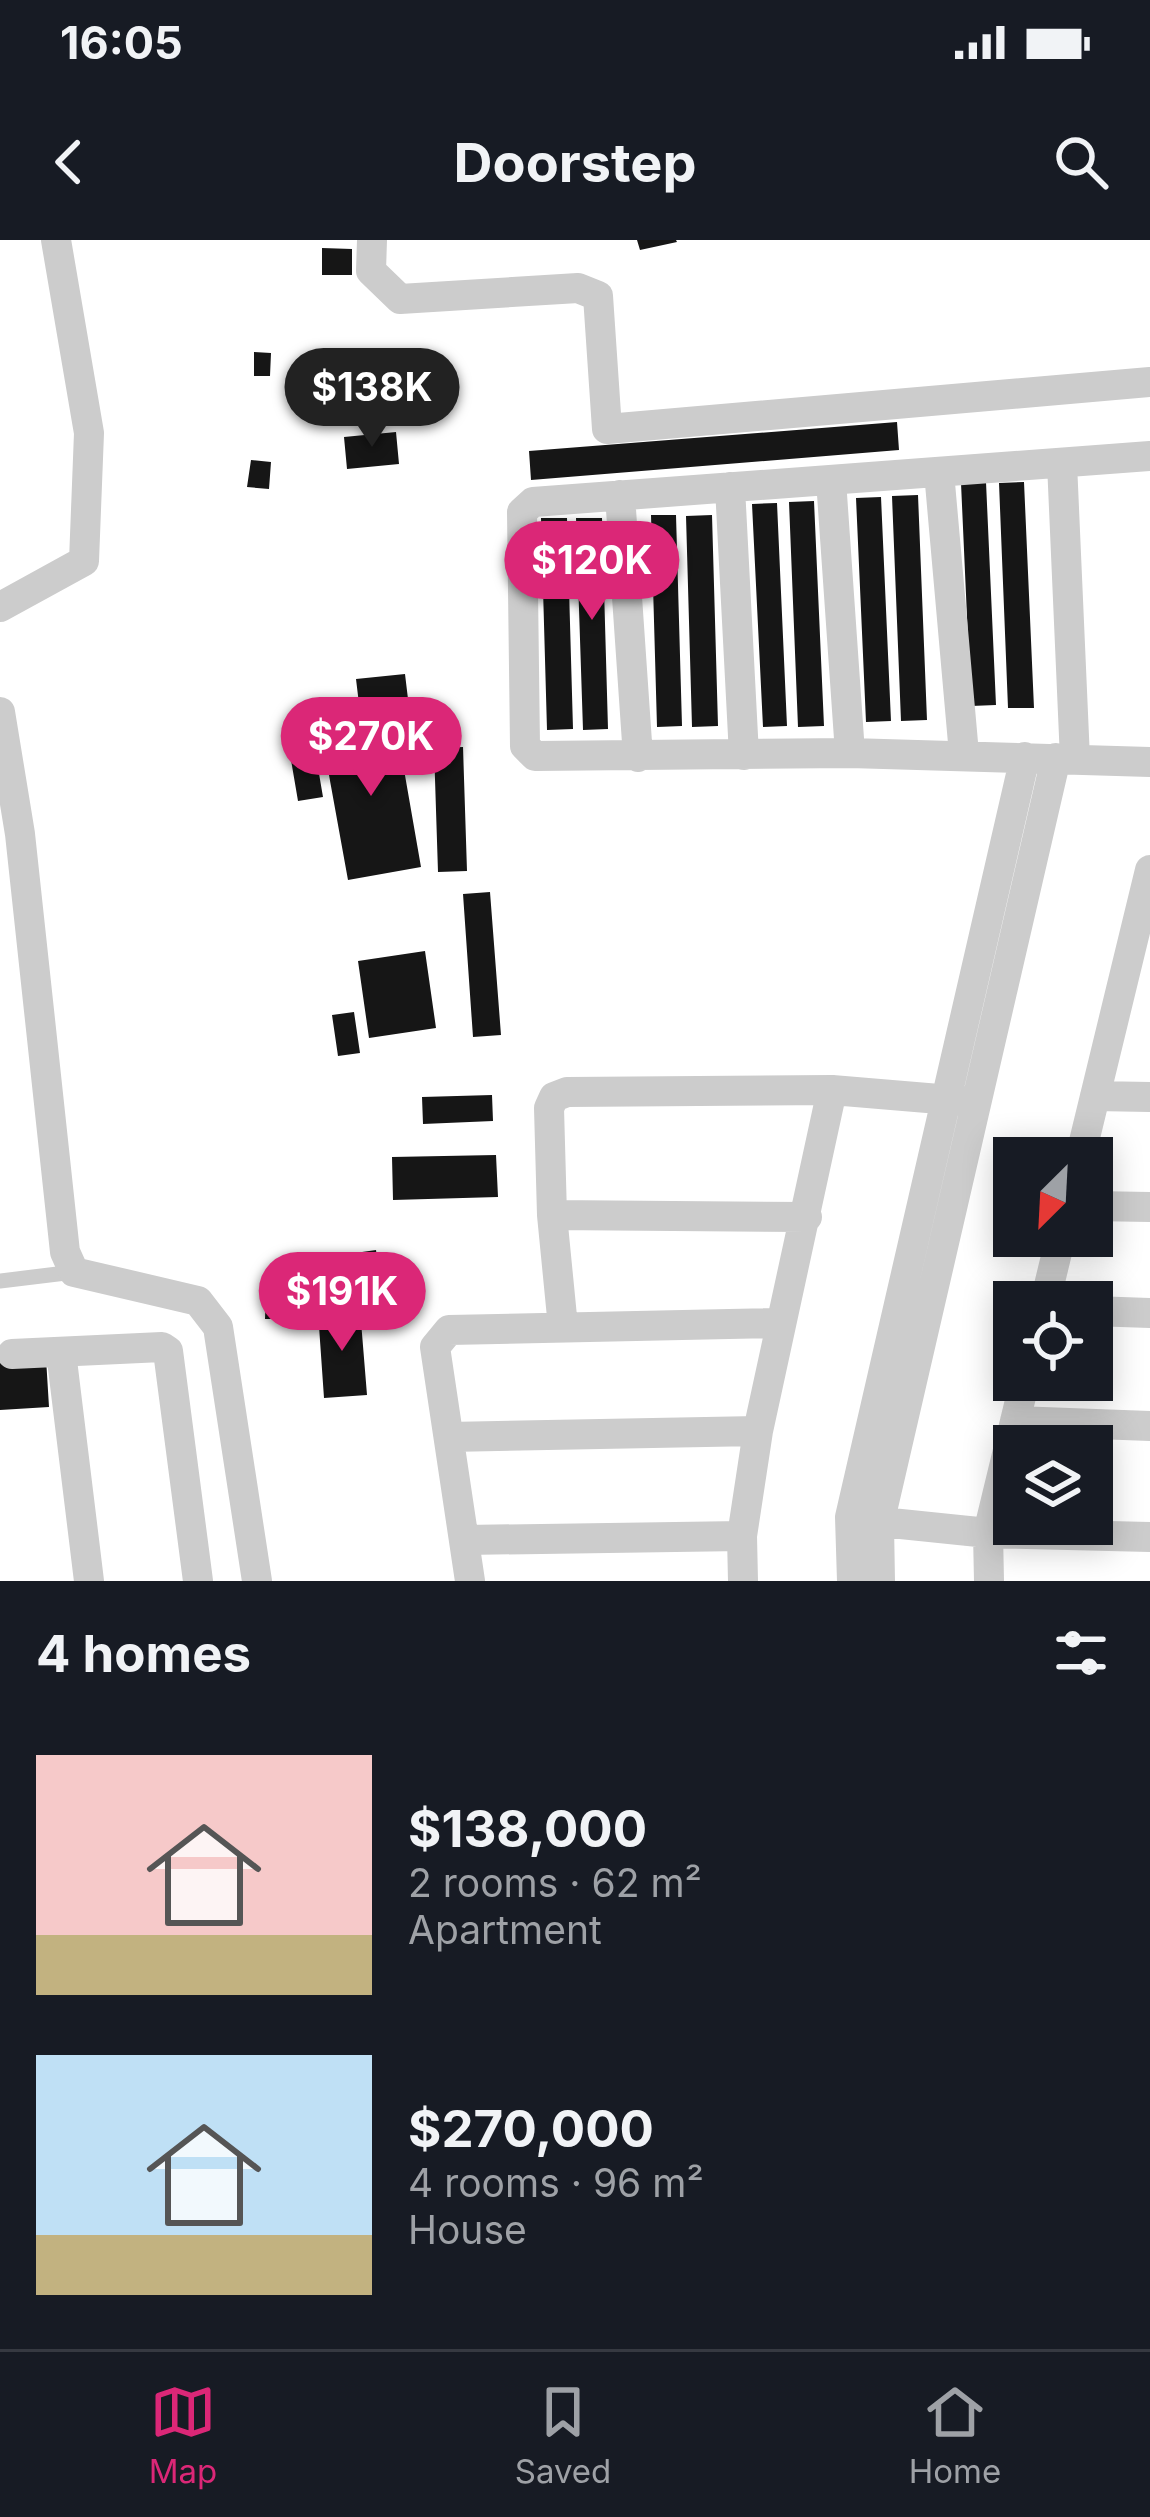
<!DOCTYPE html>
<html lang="en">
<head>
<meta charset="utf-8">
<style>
  :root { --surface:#171b24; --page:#20242c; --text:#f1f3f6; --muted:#9ea1a6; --line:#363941; --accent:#db2777 }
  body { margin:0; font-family:Inter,sans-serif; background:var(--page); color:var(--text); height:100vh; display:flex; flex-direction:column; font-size:45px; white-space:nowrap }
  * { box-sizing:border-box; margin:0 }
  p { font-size:39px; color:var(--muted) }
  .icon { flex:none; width:66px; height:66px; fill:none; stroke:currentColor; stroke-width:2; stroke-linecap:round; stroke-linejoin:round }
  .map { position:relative; height:1341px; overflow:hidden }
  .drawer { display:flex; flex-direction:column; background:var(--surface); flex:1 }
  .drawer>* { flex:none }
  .needle { width:78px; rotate:204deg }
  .buttons { position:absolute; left:993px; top:897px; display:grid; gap:24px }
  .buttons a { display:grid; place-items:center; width:120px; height:120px; border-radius:0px; background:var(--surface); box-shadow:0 6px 30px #0003; font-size:60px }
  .price { position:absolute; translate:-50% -102px; padding:0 27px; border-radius:42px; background:var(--accent); color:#fff; font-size:39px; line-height:78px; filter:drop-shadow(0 3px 6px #0008) }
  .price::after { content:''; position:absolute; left:50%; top:72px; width:36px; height:27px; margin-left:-18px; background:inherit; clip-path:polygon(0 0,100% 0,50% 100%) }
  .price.active { background:#222; color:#fff }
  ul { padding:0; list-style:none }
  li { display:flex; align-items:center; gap:36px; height:300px; padding:0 36px }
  li span { display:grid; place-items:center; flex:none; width:336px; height:240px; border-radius:0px; color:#555 }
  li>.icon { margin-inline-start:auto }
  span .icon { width:144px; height:144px; fill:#fffc; stroke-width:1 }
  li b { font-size:51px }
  h2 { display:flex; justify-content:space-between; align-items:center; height:144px; padding:0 36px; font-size:51px }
  .status { display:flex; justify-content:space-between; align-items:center; height:84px; padding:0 60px; background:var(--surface); direction:ltr }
  .status svg { height:33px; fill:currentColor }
  header { display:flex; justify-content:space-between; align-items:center; height:156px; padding:0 36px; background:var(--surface); font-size:54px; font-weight:700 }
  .tab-bar { display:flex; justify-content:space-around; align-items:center; height:168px; border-top:3px solid var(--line); background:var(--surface); font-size:33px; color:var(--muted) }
  .tab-bar a { display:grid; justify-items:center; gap:6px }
  .tab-bar .active { color:var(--accent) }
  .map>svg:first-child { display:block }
</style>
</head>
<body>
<div class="status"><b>16:05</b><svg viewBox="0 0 49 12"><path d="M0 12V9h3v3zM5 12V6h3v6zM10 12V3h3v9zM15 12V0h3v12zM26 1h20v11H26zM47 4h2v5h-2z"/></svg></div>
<header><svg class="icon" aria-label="back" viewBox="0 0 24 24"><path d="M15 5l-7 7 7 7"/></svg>Doorstep<svg class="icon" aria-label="search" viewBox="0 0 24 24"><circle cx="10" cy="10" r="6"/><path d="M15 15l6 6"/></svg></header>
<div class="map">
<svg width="1150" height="1341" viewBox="0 0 1150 1341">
  <rect width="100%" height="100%" fill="#fff"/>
  <path fill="#161616" d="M637 0H676L677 2 640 10Z
    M322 8 352 9V35H322Z
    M254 112 271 113 270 136H254Z
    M897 182 899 210 531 240 529 211Z
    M396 192 399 224 347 229 344 197Z
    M251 220 271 222 269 249 247 247Z
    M986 242 996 465 971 466 961 243Z
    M1024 242 1034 468H1008L999 243Z
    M918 255 927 480 901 481 892 256Z
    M881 257 891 481 866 482 856 258Z
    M814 261 824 486 798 487 789 262Z
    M777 263 787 486 763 487 752 264Z
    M651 275H676L682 486 657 487Z
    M712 275 718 486 692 487 686 276Z
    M541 278H567L573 489 547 490Z
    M576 278H602L608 489 583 490Z
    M405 434 408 459 359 464 356 439Z
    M395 478 421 627 348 640 321 491Z
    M463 507 467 631 438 632 434 508Z
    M315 510 323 557 298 561 290 514Z
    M490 652 501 795 473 797 463 654Z
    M425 711 436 788 369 798 358 721Z
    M354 772 360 813 338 816 332 775Z
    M492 855 493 881 423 884 422 857Z
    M496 915 498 957 393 960 392 917Z
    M376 1010 380 1040 345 1045 341 1015Z
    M266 1050 301 1051V1079H265Z
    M360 1069 367 1155 324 1158 318 1072Z
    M46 1118 49 1167 0 1170V1121Z"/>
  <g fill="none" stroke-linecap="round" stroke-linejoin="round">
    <path stroke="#ccc" stroke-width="15" d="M0 1041 74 1032"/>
    <path stroke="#ccc" stroke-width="30" d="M372 0 371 31 400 59 578 48 598 56 607 189 1150 142
      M1150 216 533 262 522 272 525 506 535 516 850 513 1150 522
      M1062 223 1075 519
      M939 232 964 514
      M831 240 850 513
      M730 247 744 515
      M620 255 638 517
      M0 367 84 321 89 193 56 0
      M0 472 20 594 65 1012 74 1032 198 1061 218 1087 257 1341
      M1095 856 1150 857
      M1080 918 1150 630
      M1092 966 1150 967
      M552 975 807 977
      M1045 1062 1061 996
      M1092 1071 1150 1073
      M563 1087 552 975 549 868 554 857 567 852 832 850 963 861
      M61 1112 89 1341
      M12 1114 162 1107 168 1111 198 1341
      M1015 1181 1150 1186
      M449 1197 758 1191
      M862 1280 988 1293 1150 1297
      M465 1300 742 1296
      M470 1341 435 1107 449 1090 779 1083
      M743 1341 742 1296 758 1191 832 850
      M852 1341 850 1277 1025 517
      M880 1341 879 1284 1056 518
      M989 1341 988 1293 1025 1140"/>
  </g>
</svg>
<div class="buttons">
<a><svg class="needle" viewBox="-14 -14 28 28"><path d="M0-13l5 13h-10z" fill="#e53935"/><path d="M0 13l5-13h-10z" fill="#9ea1a6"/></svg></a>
<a><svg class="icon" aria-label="locate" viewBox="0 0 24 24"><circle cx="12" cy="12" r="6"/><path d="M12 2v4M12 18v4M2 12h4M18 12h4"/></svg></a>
<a><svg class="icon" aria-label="layers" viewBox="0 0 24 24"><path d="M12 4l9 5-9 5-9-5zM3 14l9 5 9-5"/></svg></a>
</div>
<b class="price active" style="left:372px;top:210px">$138K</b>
<b class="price" style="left:592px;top:383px">$120K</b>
<b class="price" style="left:371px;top:559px">$270K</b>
<b class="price" style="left:342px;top:1114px">$191K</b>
</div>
<section class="drawer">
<h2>4 homes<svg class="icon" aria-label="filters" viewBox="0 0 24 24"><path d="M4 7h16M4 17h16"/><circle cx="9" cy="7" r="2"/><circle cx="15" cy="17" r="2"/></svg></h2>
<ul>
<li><span style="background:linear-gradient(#f6c9c9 75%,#c2b280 0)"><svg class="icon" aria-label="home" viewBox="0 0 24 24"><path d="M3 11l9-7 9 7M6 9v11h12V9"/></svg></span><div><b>$138,000</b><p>2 rooms · 62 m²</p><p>Apartment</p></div></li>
<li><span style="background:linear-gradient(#bfe0f5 75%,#c2b280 0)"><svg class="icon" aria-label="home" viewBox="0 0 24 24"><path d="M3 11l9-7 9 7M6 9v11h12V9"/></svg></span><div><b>$270,000</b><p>4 rooms · 96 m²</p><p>House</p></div></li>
</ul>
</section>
<nav class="tab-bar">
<a class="active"><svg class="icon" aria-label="map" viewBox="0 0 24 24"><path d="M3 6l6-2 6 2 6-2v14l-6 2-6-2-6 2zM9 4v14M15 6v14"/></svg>Map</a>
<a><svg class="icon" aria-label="saved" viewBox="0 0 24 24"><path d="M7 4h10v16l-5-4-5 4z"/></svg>Saved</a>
<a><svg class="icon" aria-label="home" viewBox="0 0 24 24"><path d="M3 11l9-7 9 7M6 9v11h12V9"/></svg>Home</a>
</nav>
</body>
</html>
